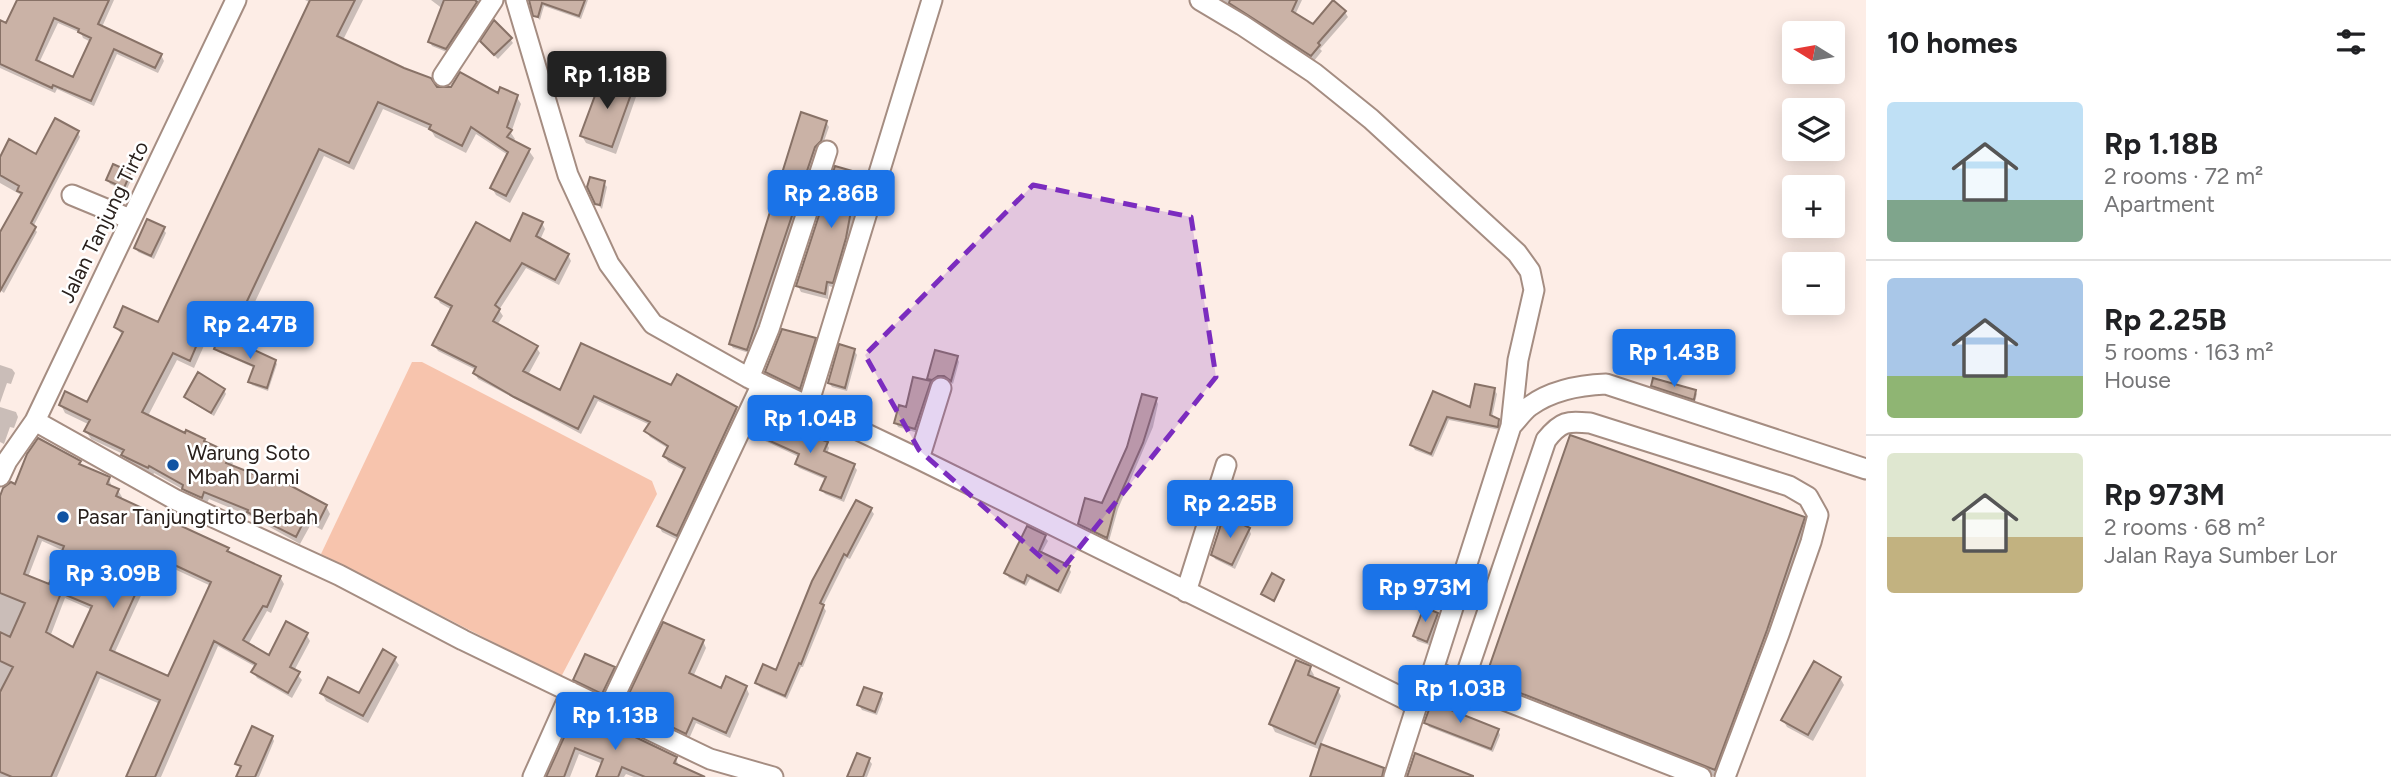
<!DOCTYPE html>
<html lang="en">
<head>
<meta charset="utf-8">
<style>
  :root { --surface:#fff; --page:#f2f2f2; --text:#202124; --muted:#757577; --line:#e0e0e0; --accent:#1a73e8 }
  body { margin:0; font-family:Figtree,sans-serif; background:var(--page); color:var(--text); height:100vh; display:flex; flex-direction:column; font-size:26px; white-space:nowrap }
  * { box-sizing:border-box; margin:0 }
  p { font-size:23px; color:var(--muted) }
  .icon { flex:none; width:38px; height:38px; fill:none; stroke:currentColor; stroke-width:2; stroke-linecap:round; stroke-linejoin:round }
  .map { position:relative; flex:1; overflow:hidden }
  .panel { display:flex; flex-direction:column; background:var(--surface); width:525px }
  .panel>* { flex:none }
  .needle { width:46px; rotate:281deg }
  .fabs { position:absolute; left:1782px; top:21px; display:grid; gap:14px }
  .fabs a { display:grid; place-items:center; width:63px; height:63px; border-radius:7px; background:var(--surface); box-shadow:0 4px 18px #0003; font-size:35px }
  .price { position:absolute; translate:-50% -60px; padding:0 16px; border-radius:7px; background:var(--accent); color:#fff; font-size:23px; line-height:46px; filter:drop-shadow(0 2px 4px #0008) }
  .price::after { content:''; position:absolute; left:50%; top:42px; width:21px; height:16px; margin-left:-10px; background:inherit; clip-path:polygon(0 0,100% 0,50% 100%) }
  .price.active { background:#222; color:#fff }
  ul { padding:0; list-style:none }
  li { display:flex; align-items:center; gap:21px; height:175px; padding:0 21px }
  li+li { border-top:2px solid var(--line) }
  li span { display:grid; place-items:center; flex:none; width:196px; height:140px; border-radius:7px; color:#555 }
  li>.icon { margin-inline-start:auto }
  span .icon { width:84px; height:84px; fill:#fffc; stroke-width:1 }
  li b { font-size:30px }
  h2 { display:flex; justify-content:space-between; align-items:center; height:84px; padding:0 21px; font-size:30px }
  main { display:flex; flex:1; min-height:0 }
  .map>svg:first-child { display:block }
</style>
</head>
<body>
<main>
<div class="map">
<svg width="1866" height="777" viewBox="0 0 1866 777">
  <rect width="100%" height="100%" fill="#fdede6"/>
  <path fill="#f7c4ad" d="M412 362H422L652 481 657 494 561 677 321 554Z"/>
  <path fill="#0003" fill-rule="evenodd" d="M19 0H114L102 27 161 55 164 61 158 73 117 54 94 106 57 89 55 93 0 68V22L7 26ZM58 23 81 33 83 38 91 42 74 79 39 63Z
    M305 0H363L343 40 435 87 516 96 521 104 511 133 515 139 513 142 529 151 534 158 510 203 496 195 492 188 508 155 476 134 466 153 435 137 431 130 383 109 354 170 324 156 236 342 211 330 194 368 177 360 148 416 186 436 204 440 206 445 228 455 233 463 231 467 326 506 330 514 322 530 311 524 300 544 252 517 209 499 206 505 188 497 184 490 154 473 153 475 128 463 123 454 91 439 86 431 90 425 65 413 61 405 88 404 123 336 116 327 159 324 311 3Z
    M431 0H483L481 4 475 3 478 8 449 53 432 46 430 42 443 9Z
    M530 0H588L581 19 544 6 540 20 535 15Z
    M1219 0H1302L1295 15 1313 26 1345 12 1348 17 1320 49 1322 51 1314 61Z
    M510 39 513 43 498 59 485 46Z
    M633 87 637 94 616 154 586 143 582 136Z
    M802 114 826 122 829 127 823 144 817 152 749 353 733 348 730 344Z
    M78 133 80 137 33 227 37 232 4 293 0 290V236L23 196 0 183V160L37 156Z
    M129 174 132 178 126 191 110 184 108 180Z
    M864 177 868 182 857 217 854 216 848 245 835 288 829 286 828 299 801 292 798 286Z
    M604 183 607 187 602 209 596 203Z
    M542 223 545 229 540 240 568 255 571 261 559 285 526 268 499 310 503 316 497 325 536 347 540 353 528 375 561 392 672 387 736 409 740 415 680 541 662 532 659 526 685 471 668 462 665 456 669 449 650 437 646 431 650 425 598 401 581 434 478 379 475 373 476 370 438 351 434 345 452 310 440 303 437 297Z
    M163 229 166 233 154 259 138 252 136 248Z
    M815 339 817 344 802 392 769 376 767 372Z
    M216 348 275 361 277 364 268 391 252 385 250 382 255 368 218 352Z
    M854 350 857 355 847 391 832 387 829 383Z
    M957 357 959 362 953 384 948 380 932 383 929 379Z
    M0 365 12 369 15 373 11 384 7 383 0 403Z
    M930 383 932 387 918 433 898 427 896 423Z
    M1653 386 1695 391 1697 394 1695 402 1655 389Z
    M1494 389 1497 394 1492 418 1498 421 1501 425 1500 430 1449 420 1433 457 1415 450 1412 445 1434 394 1472 409Z
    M224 390 226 394 214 416 189 401 186 397Z
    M1156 399 1158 404 1153 427 1118 509 1109 541 1083 528 1080 524 1103 505Z
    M0 407 16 412 18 417 14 428 10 427 4 444 0 442Z
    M754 433 827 444 829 448 827 454 854 466 857 470 844 502 825 494 822 490 827 480 799 468 796 464 799 457 757 437Z
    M79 462 82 467 109 479 112 487 118 490 122 497 121 500 227 549 230 554 280 577 284 584 271 613 267 611 248 645 270 657 306 634 310 641 294 671 302 680 292 698 257 678 253 672 256 667 218 646 161 777H128L160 704 100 678 57 777H0V500L16 486ZM42 541 64 551 50 586 28 577ZM157 561 211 586 169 678 114 654ZM65 598 92 610 74 650 50 637Z
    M871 510 874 514 850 559 847 558 823 606 826 611 803 667H801L787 699 760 687 757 683 777 672 814 582Z
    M1804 518 1809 528 1721 777H1716L1492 689 1487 679Z
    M1249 529 1251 534 1235 569 1215 559 1213 554Z
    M1045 537 1048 541 1041 554 1069 568 1071 572 1061 594 1030 579 1026 586 1009 578 1006 573Z
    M1437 614 1440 619 1429 645 1417 641 1415 636Z
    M703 641 706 648 693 677 722 690 746 687 749 694 730 738 696 723 689 739 631 709 627 702Z
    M394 658 399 665 368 723 326 701 322 693 360 696Z
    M1310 668 1314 675 1312 679 1337 689 1341 696 1321 745 1383 769 1386 777H1312L1321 750 1275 732 1271 724Z
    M613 669 616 673 605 697 578 684 575 680Z
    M1840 678 1844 685 1813 741 1787 727 1783 720Z
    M881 695 883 699 877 715 862 710 859 705Z
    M1451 708 1455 713 1498 730 1500 735 1493 752 1429 727 1426 722Z
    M576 715 676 758 679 767 701 777H634L626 774 624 777H598L603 764 579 754 570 777H548Z
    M272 737 274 741 259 777H238L242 769 237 763Z
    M869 760 872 764 867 777H849Z"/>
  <path fill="#cab2a6" stroke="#887267" stroke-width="2" fill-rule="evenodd" d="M17 0H109L98 24 162 54 155 68 114 49 91 101 53 85 52 88 0 64V20L6 23ZM54 18 79 29 78 32 91 38 73 77 36 60Z
    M310 0H355L337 36 404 68 431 78 437 87H451L460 72 498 93 500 87 518 95 507 127 512 130 507 137 530 149 506 196 490 188 508 152 471 127 462 146 429 129 431 125 378 102 349 163 319 149 231 335 206 323 190 361 173 353 142 412 185 433 186 430 205 439 204 441 230 453 226 463 264 478 267 473 327 505 318 523 306 517 296 537 247 512 248 510 204 492 202 498 182 489 183 485 149 466 148 468 121 455 124 450 84 431 90 420 59 405 65 391 87 402 123 332 114 327 123 306 158 322Z
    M444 0H475L477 2 446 49 428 42Z
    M529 0H585L579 16 542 3 538 17 533 16Z
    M1230 0H1297L1292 11 1313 24 1333 0 1346 11 1318 43 1320 45 1311 56 1229 3Z
    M494 20 512 38 494 55 480 41Z
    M603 74 634 86 612 147 580 136Z
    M801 112 827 121 821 141 815 147 747 350 729 344Z
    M55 118 79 131 31 223 36 227 0 291V232L22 193 17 191 19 186 0 175V157L9 139 36 154Z
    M113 164 131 172 124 188 106 180Z
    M835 166 866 175 854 212 851 211 846 238 833 283 827 282 825 294 796 286Z
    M590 177 605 181 600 205 595 204 587 187Z
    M523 213 543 222 536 236 569 254 555 280 522 263 495 305 500 309 493 321 538 346 523 371 560 390 581 343 671 385 677 374 737 407 677 536 657 526 685 468 663 456 668 446 644 431 650 422 594 396 578 429 514 397 473 373 476 367 432 345 452 306 435 297 476 222 510 241Z
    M147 219 165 227 151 256 134 248Z
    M782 329 816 338 800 389 765 372Z
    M218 339 235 345 237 342 276 360 267 388 248 382 254 366 214 349Z
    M839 344 855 349 845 388 828 383Z
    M935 350 958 356 951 381 944 376H938L932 380 927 379Z
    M198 372 225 389 211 413 184 397Z
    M913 377 931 381 915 429 894 423 899 405 906 407Z
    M1653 378 1696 390 1694 400 1651 386Z
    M1475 384 1495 388 1490 415 1499 419 1498 427 1447 417 1431 454 1410 445 1433 391 1470 407Z
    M1142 394 1157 398 1143 443 1116 504 1107 538 1078 524 1085 498 1102 503 1127 447Z
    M763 418 806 437 807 434 828 442 824 451 855 464 841 498 820 490 826 477 795 464 799 454 752 433 759 419 762 420Z
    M1570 435 1805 517 1767 630 1715 770 1485 679Z
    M38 438 81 461 79 464 110 477 107 484 119 489 116 496 229 548 227 551 281 576 267 607 263 606 243 640 269 655 286 621 308 633 290 667 300 672 288 693 251 672 256 664 214 641 155 777H126L160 700 97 672 51 777H12L0 772V692L13 667 0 661V632L10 637 25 603 0 593V496L3 488 11 482 15 484 27 454ZM38 536 64 546 49 584 24 574ZM153 555 211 582 168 676 110 650ZM61 593 92 606 73 647 46 632Z
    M856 500 872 508 847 556 844 554 820 603 824 605 801 664 799 663 785 696 755 683 763 664 776 670 812 581Z
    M1224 515 1250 528 1232 565 1211 555Z
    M1027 526 1046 535 1039 551 1070 566 1058 591 1027 575 1024 583 1004 573Z
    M1272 573 1284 580 1274 601 1261 594Z
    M1424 607 1438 613 1427 642 1413 636Z
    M663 622 704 640 689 673 721 688 726 676 747 686 726 733 693 718 686 734 651 717 652 714 625 702Z
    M383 649 396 657 363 716 320 693 328 677 359 693Z
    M585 654 615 667 602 694 573 680Z
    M1296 660 1311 666 1308 675 1339 688 1315 744 1269 724Z
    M1814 661 1841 677 1808 735 1781 720Z
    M864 687 882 693 875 712 857 705Z
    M1433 699 1453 707 1451 710 1499 729 1491 749 1424 723Z
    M575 713 631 735 677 757 674 763 705 777H645L622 767 618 777H596L603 759 575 748 564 777H546Z
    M252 726 273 736 255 777H236L241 766 235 764Z
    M1321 744 1384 768 1382 777H1310Z
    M857 753 870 758 863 777H847Z
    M1415 753 1473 776V777H1407Z"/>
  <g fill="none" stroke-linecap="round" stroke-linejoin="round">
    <g stroke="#a58d82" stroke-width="23">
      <path id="minor" d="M516 0 568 175 609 264 653 324 749 378 919 459 1417 705
        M1200 0 1242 25 1314 73 1371 119 1517 253 1530 271 1534 290 1518 360 1511 426
        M443 76 493 0
        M72 195 130 219
        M749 378 769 329 827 151
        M808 405 932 0
        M35 421 176 500 339 575 463 640 608 710 710 759 773 777
        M919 459 941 388
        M0 476 7 461 35 421 236 0
        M1186 592 1226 465
        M1433 670 1463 684 1701 777
        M1463 684 1546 440C1561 421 1567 421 1590 423L1789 486 1808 497 1818 515 1811 542 1779 634 1725 777
        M608 710 762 384
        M533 777 571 692
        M1394 777 1417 705 1433 670 1511 426C1517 420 1523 411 1530 406 1552 390 1580 385 1606 384L1866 469"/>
    </g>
    <use href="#minor" stroke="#fff" stroke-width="19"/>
  </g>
  <path fill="#7b2cbf" fill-opacity="0.2" stroke="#7b2cbf" stroke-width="5" stroke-dasharray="14 9" stroke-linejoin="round" d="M1033 185 1191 217 1216 377 1059 573 919 450 865 355Z"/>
  <g fill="#1053a3" stroke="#fff" stroke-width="2.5">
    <circle cx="173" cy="465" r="7"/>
    <circle cx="63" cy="517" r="7"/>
  </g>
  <g text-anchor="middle" stroke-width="5" stroke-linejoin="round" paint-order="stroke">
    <g font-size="21" fill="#29201c" stroke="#fff">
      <text transform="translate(104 222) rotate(-64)" y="7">Jalan Tanjung Tirto</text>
    </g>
    <g font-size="21" fill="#29201c" stroke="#fff" text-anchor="start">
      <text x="187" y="460">Warung Soto<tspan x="187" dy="24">Mbah Darmi</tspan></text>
      <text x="77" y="524">Pasar Tanjungtirto Berbah</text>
    </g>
  </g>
</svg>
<div class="fabs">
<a><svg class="needle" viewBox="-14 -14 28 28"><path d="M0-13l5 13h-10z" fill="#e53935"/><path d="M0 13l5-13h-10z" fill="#757577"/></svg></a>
<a><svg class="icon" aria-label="layers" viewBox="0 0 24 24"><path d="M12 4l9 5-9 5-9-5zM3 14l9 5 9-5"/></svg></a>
<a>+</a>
<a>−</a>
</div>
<b class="price active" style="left:607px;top:111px">Rp 1.18B</b>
<b class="price" style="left:831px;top:230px">Rp 2.86B</b>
<b class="price" style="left:250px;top:361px">Rp 2.47B</b>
<b class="price" style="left:1674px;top:389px">Rp 1.43B</b>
<b class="price" style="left:810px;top:455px">Rp 1.04B</b>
<b class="price" style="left:1230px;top:540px">Rp 2.25B</b>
<b class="price" style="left:113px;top:610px">Rp 3.09B</b>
<b class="price" style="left:1425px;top:624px">Rp 973M</b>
<b class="price" style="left:1460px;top:725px">Rp 1.03B</b>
<b class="price" style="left:615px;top:752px">Rp 1.13B</b>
</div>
<section class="panel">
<h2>10 homes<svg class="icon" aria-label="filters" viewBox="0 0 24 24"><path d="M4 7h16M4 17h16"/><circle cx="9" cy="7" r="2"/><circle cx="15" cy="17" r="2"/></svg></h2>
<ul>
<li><span style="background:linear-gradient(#bfe0f5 70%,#7fa58c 0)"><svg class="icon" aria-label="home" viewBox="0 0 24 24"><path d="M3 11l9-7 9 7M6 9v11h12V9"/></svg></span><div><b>Rp 1.18B</b><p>2 rooms · 72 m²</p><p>Apartment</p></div></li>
<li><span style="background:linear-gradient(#a9c7e8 70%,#8fb573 0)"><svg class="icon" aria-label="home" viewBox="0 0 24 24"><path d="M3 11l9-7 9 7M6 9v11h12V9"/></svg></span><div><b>Rp 2.25B</b><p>5 rooms · 163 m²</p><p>House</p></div></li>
<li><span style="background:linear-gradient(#dfe7d0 60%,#c2b280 0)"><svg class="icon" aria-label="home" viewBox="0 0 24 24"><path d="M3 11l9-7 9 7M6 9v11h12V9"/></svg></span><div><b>Rp 973M</b><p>2 rooms · 68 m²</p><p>Jalan Raya Sumber Lor</p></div></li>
</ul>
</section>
</main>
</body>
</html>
